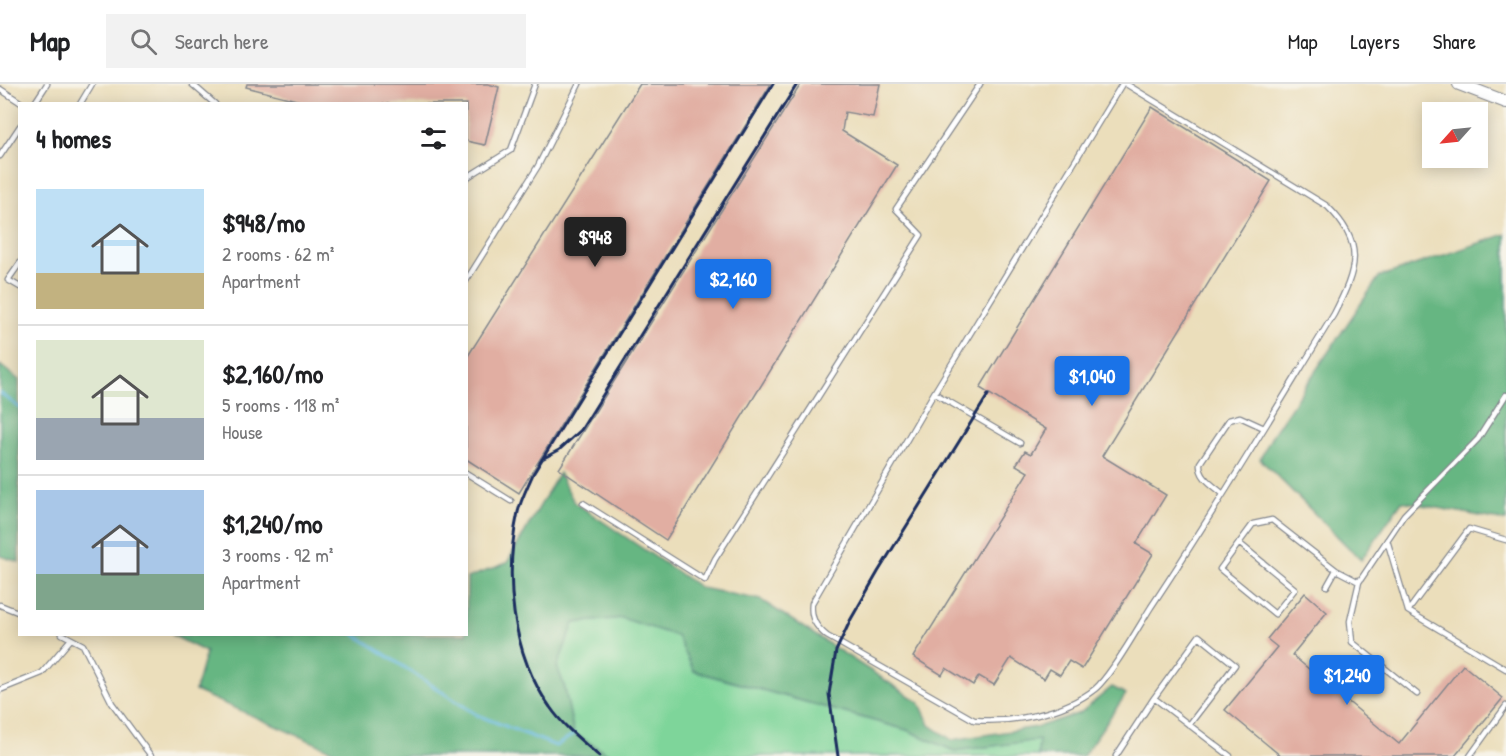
<!DOCTYPE html>
<html lang="en">
<head>
<meta charset="utf-8">
<style>
  :root { --surface:#fff; --page:#f2f2f2; --text:#202124; --muted:#757577; --line:#e0e0e0; --accent:#1a73e8 }
  body { margin:0; font-family:"Patrick Hand",sans-serif; background:var(--page); color:var(--text); height:100vh; display:flex; flex-direction:column; font-size:22px; white-space:nowrap }
  * { box-sizing:border-box; margin:0 }
  p { font-size:20px; color:var(--muted) }
  .icon { flex:none; width:33px; height:33px; fill:none; stroke:currentColor; stroke-width:2; stroke-linecap:round; stroke-linejoin:round }
  .map { position:relative; flex:1; overflow:hidden }
  .drawer { position:absolute; left:18px; top:18px; width:450px; height:534px; display:flex; flex-direction:column; background:var(--surface); border-radius:0px; box-shadow:0 3px 15px #0003 }
  .drawer>* { flex:none }
  .needle { width:39px; rotate:243deg }
  .buttons { position:absolute; left:1422px; top:18px; display:grid; gap:12px }
  .buttons a { display:grid; place-items:center; width:66px; height:66px; border-radius:0px; background:var(--surface); box-shadow:0 3px 15px #0003; font-size:30px }
  .price { position:absolute; translate:-50% -51px; padding:0 14px; border-radius:6px; background:var(--accent); color:#fff; font-size:20px; line-height:39px; filter:drop-shadow(0 2px 3px #0008) }
  .price::after { content:''; position:absolute; left:50%; top:36px; width:18px; height:14px; margin-left:-9px; background:inherit; clip-path:polygon(0 0,100% 0,50% 100%) }
  .price.selected { background:#222; color:#fff }
  ul { padding:0; list-style:none }
  li { display:flex; align-items:center; gap:18px; height:150px; padding:0 18px }
  li+li { border-top:2px solid var(--line) }
  li span { display:grid; place-items:center; flex:none; width:168px; height:120px; border-radius:0px; color:#555 }
  li>.icon { margin-inline-start:auto }
  span .icon { width:72px; height:72px; fill:#fffc; stroke-width:1 }
  li b { font-size:26px }
  h2 { display:flex; justify-content:space-between; align-items:center; height:72px; padding:0 18px; font-size:26px }
  header { display:flex; align-items:center; gap:36px; box-sizing:border-box; height:84px; padding:0 30px; background:var(--surface); border-bottom:2px solid var(--line) }
  header strong { font-size:28px }
  nav { display:flex; gap:33px; margin-inline-start:auto; font-size:21px }
  .search { width:420px; height:54px; background:var(--page); display:flex; align-items:center; gap:15px; box-sizing:border-box; padding:0 21px; border-radius:0px; color:var(--muted); font-size:22px }
  .map>svg:first-child { display:block }
</style>
</head>
<body>
<header>
<strong>Map</strong>
<div class="search"><svg class="icon" aria-label="search" viewBox="0 0 24 24"><circle cx="10" cy="10" r="6"/><path d="M15 15l6 6"/></svg>Search here</div>
<nav><a>Map</a><a>Layers</a><a>Share</a></nav>
</header>
<div class="map">
<svg width="1506" height="672" viewBox="0 0 1506 672">
  <rect width="100%" height="100%" fill="#f7f3e8"/>
  <filter id="ink" filterUnits="userSpaceOnUse"><feTurbulence type="fractalNoise" baseFrequency=".0167" numOctaves="2"/><feDisplacementMap in="SourceGraphic" scale="12" xChannelSelector="R" yChannelSelector="G"/><feConvolveMatrix kernelMatrix="1 2 1 2 8 2 1 2 1" color-interpolation-filters="sRGB"/></filter>
  <filter id="wash" filterUnits="userSpaceOnUse"><feTurbulence type="fractalNoise" baseFrequency=".008" numOctaves="4" result="noise"/><feDisplacementMap in="SourceGraphic" scale="24" xChannelSelector="R" yChannelSelector="G"/><feGaussianBlur stdDeviation="1.35" result="paint"/><feColorMatrix in="noise" values="0 0 0 0 0 0 0 0 0 0 0 0 0 0 0 0 0 1.4 0 .05"/><feComposite in="paint" operator="in"/></filter>
  <g filter="url(#wash)">
    <rect width="100%" height="100%" fill="#ebdebb"/>
    <path fill="#7ed59a" stroke="#4c827c" stroke-width="1.5" d="M622 534 677 552 694 587 907 646 954 667 1039 656 1038 672H612L574 650 564 601 557 583 574 539Z"/>
    <path fill="#66b682" stroke="#407270" stroke-width="1.5" d="M1506 150V437L1402 417 1361 476 1260 375 1273 350 1379 193Z
      M0 281 19 296V478L0 472Z
      M559 389 574 418 701 504 761 516 919 618 930 641 952 656 1037 643 1080 629 1112 603 1126 610 1083 672H1038L1039 656 954 667 907 646 694 587 677 552 622 534 574 539 557 583 564 601 574 650 612 672H345L195 607 206 568 172 551 466 550 467 494 507 479Z"/>
    <g fill="none" stroke-linecap="round" stroke-linejoin="round">
      <path stroke="#64b9e0" stroke-width="3" d="M0 309 20 324
        M354 550 477 631 556 662 574 650"/>
    </g>
    <g id="blocks">
      <path fill="#e1aea2" d="M247 0H488L499 3 485 61 466 57V20H312L246 3Z
        M640 0H771L519 409 466 375V275Z
        M801 0H880L873 33 845 28 842 47 897 81 666 456 559 385Z
        M1152 23 1271 97 1102 372 1166 411 1136 460 1153 470 1082 585 1069 577 1060 591 1050 585 1044 595 1011 574 994 601 979 592 973 601 946 584 942 591 913 573 1028 388 1016 381 1025 367 1031 370 1046 345 980 304Z
        M1305 509 1327 528 1292 571 1399 660 1463 581 1503 614 1455 672H1281L1225 626 1277 563 1267 555Z"/>
    </g>
  </g>
  <g filter="url(#ink)">
    <use href="#blocks" fill-opacity="0" stroke="#83868c" stroke-width="1.5"/>
    <g fill="none" stroke-linecap="round" stroke-linejoin="round">
      <g stroke="#83868c" stroke-width="7">
        <path id="service" d="M192 0 215 20
          M1122 0 934 309 812 519C810 534 816 543 827 552L974 636C1013 639 1063 630 1095 605 1111 592 1139 542 1151 523 1215 427 1274 328 1334 230 1357 185 1366 160 1327 122L1126 0
          M0 5 23 20
          M34 20 47 0
          M80 20 92 0
          M0 72 20 42
          M466 94 511 66 535 0
          M20 179 8 196 20 203
          M466 197 538 82 579 0
          M934 309 1020 359
          M466 389 511 417
          M1223 410C1213 401 1199 394 1200 379L1229 336 1240 333 1264 344
          M583 419 705 496 715 475 921 151 896 125 980 0
          M1387 456 1408 527 1506 585
          M1239 459 1295 505 1275 530 1220 485 1253 440 1272 436 1336 486 1359 498 1404 431 1478 355 1506 311
          M1359 498 1350 537 1352 558 1417 610
          M1327 502 1336 486
          M0 521 20 529
          M1408 527 1469 445 1506 456
          M62 550 83 561 112 619 151 672
          M0 606 42 589 71 555
          M1154 614 1199 552 1235 581 1189 641
          M1116 672 1154 614 1230 672
          M1470 672 1506 622"/>
      </g>
      <g stroke="#83868c" stroke-width="14">
        <path id="tertiary" d="M1459 0 1506 18"/>
      </g>
      <use href="#service" stroke="#fff" stroke-width="4.5"/>
      <use href="#tertiary" stroke="#fff" stroke-width="12"/>
      <path stroke="#1b2f5e" stroke-width="3" d="M542 375 559 366 581 346 796 2
        M599 672C582 657 563 642 550 623 511 569 504 492 518 428 521 415 528 402 533 390L773 0
        M838 672 829 610 836 567 851 535 878 488 988 311"/>
    </g>
  </g>
</svg>
<div class="buttons">
<a><svg class="needle" viewBox="-14 -14 28 28"><path d="M0-13l5 13h-10z" fill="#e53935"/><path d="M0 13l5-13h-10z" fill="#757577"/></svg></a>
</div>
<b class="price selected" style="left:595px;top:184px">$948</b>
<b class="price" style="left:733px;top:226px">$2,160</b>
<b class="price" style="left:1092px;top:323px">$1,040</b>
<b class="price" style="left:1347px;top:622px">$1,240</b>
<section class="drawer">
<h2>4 homes<svg class="icon" aria-label="filters" viewBox="0 0 24 24"><path d="M4 7h16M4 17h16"/><circle cx="9" cy="7" r="2"/><circle cx="15" cy="17" r="2"/></svg></h2>
<ul>
<li><span style="background:linear-gradient(#bfe0f5 70%,#c2b280 0)"><svg class="icon" aria-label="home" viewBox="0 0 24 24"><path d="M3 11l9-7 9 7M6 9v11h12V9"/></svg></span><div><b>$948/mo</b><p>2 rooms · 62 m²</p><p>Apartment</p></div></li>
<li><span style="background:linear-gradient(#dfe7d0 65%,#9aa5b1 0)"><svg class="icon" aria-label="home" viewBox="0 0 24 24"><path d="M3 11l9-7 9 7M6 9v11h12V9"/></svg></span><div><b>$2,160/mo</b><p>5 rooms · 118 m²</p><p>House</p></div></li>
<li><span style="background:linear-gradient(#a9c7e8 70%,#7fa58c 0)"><svg class="icon" aria-label="home" viewBox="0 0 24 24"><path d="M3 11l9-7 9 7M6 9v11h12V9"/></svg></span><div><b>$1,240/mo</b><p>3 rooms · 92 m²</p><p>Apartment</p></div></li>
</ul>
</section>
</div>
</body>
</html>
